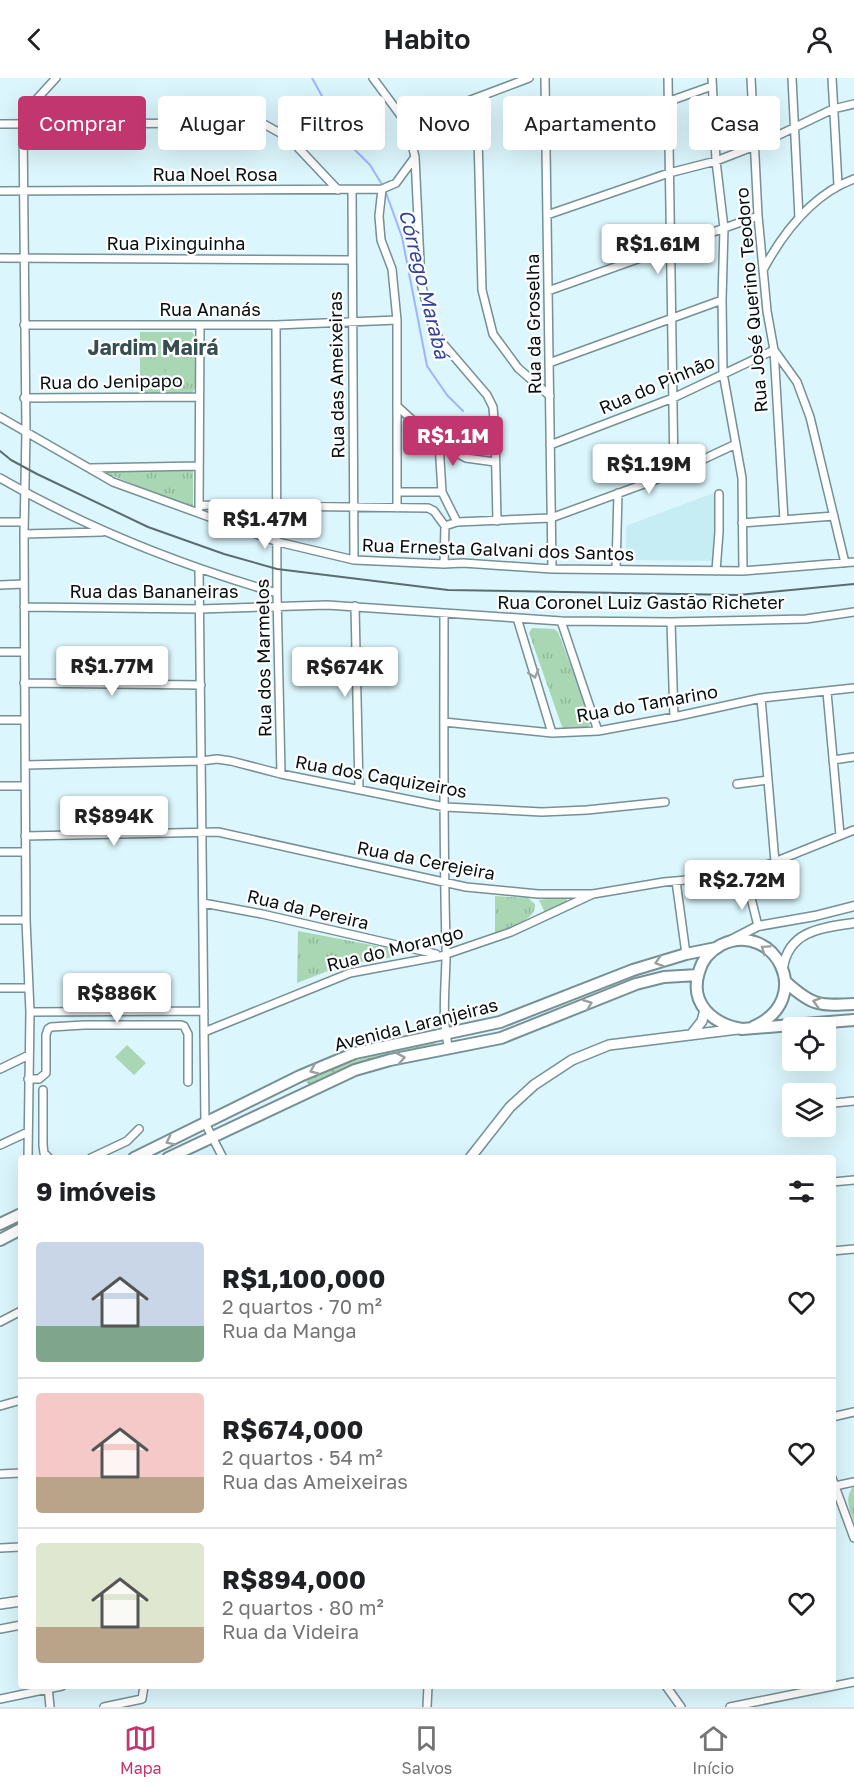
<!DOCTYPE html>
<html lang="pt">
<head>
<meta charset="utf-8">
<style>
  :root { --surface:#fff; --page:#f2f2f2; --text:#202124; --muted:#757577; --line:#e0e0e0; --accent:#c1366f }
  body { margin:0; font-family:"Golos Text",sans-serif; background:var(--page); color:var(--text); height:100vh; display:flex; flex-direction:column; font-size:22px; white-space:nowrap }
  * { box-sizing:border-box; margin:0 }
  p { font-size:20px; color:var(--muted) }
  .icon { flex:none; width:33px; height:33px; fill:none; stroke:currentColor; stroke-width:2; stroke-linecap:round; stroke-linejoin:round }
  .map { position:relative; flex:1; overflow:hidden }
  .details { position:absolute; left:18px; top:1077px; width:818px; height:534px; display:flex; flex-direction:column; background:var(--surface); border-radius:6px; box-shadow:0 6px 24px #0002 }
  .details>* { flex:none }
  .top-card { position:absolute; left:18px; top:18px; width:819px; height:54px; display:flex; gap:12px }
  .fabs { position:absolute; left:782px; top:939px; display:grid; gap:12px }
  .fabs a { display:grid; place-items:center; width:54px; height:54px; border-radius:6px; background:var(--surface); box-shadow:0 6px 24px #0002; font-size:30px }
  .price { position:absolute; translate:-50% -51px; padding:0 14px; border-radius:6px; background:#fff; color:#222; font-size:20px; line-height:39px; filter:drop-shadow(0 2px 3px #0008) }
  .price::after { content:''; position:absolute; left:50%; top:36px; width:18px; height:14px; margin-left:-9px; background:inherit; clip-path:polygon(0 0,100% 0,50% 100%) }
  .price.active { background:var(--accent); color:#fff }
  ul { padding:0; list-style:none }
  li { display:flex; align-items:center; gap:18px; height:150px; padding:0 18px }
  li+li { border-top:2px solid var(--line) }
  li span { display:grid; place-items:center; flex:none; width:168px; height:120px; border-radius:6px; color:#555 }
  li>.icon { margin-inline-start:auto }
  span .icon { width:72px; height:72px; fill:#fffc; stroke-width:1 }
  li b { font-size:26px }
  h2 { display:flex; justify-content:space-between; align-items:center; height:72px; padding:0 18px; font-size:26px }
  .tag { padding:0 21px; border-radius:6px; background:var(--surface); box-shadow:0 6px 24px #0002; font-size:21px; line-height:54px }
  .tag.active { background:var(--accent); color:#fff }
  header { display:flex; justify-content:space-between; align-items:center; height:78px; padding:0 18px; background:var(--surface); font-size:27px; font-weight:600 }
  .dock { display:flex; justify-content:space-around; align-items:center; height:84px; border-top:2px solid var(--line); background:var(--surface); font-size:16px; color:var(--muted) }
  .dock a { display:grid; justify-items:center; gap:3px }
  .dock .active { color:var(--accent) }
  .map>svg:first-child { display:block }
</style>
</head>
<body>
<header><svg class="icon" aria-label="back" viewBox="0 0 24 24"><path d="M15 5l-7 7 7 7"/></svg>Habito<svg class="icon" aria-label="person" viewBox="0 0 24 24"><circle cx="12" cy="8" r="4"/><path d="M4 21q1-7 8-7t8 7"/></svg></header>
<div class="map">
<svg width="854" height="1629" viewBox="0 0 854 1629">
  <defs>
    <pattern id="grass-dots" width="8" height="8" patternUnits="userSpaceOnUse" patternTransform="scale(1.5)"><rect width="8" height="8" fill="#a9d7b4"/><path d="M2 2h.1M6 6h.1" fill="none" stroke="#90b79a" stroke-width="1.8" stroke-linecap="round"/></pattern>
    <pattern id="park-tufts" width="24" height="20" patternUnits="userSpaceOnUse" patternTransform="scale(1.5)"><rect width="24" height="20" fill="#a9d7b4"/><path d="M3 7l-1-3M5 7V3M7 7l1-3M15 17l-1-3M17 17v-4M19 17l1-3" fill="none" stroke="#90b79a"/></pattern>
  </defs>
  <rect width="100%" height="100%" fill="#dbf6fc"/>
  <path fill="#c7edf4" d="M716 414 713 483 626 482V448Z"/>
  <path fill="url(#grass-dots)" d="M434 964 437 969 310 1008 306 1003C347 984 388 969 434 964Z"/>
  <path fill="url(#park-tufts)" d="M140 254H192L196 260 195 309 193 314 189 316H140Z
    M101 393H193V430Z
    M214 433 270 434 271 458 213 438Z
    M532 550 554 551 558 554 592 644 587 650H563L561 646 529 555Z
    M495 818 528 820 535 826C536 843 509 849 495 856Z
    M564 819 568 823 567 825 545 835 539 822Z
    M298 853 393 871 395 874 394 879 346 886 297 905Z
    M854 1407V1444C849 1430 844 1420 854 1407Z"/>
  <path fill="#a9d7b4" d="M184 274V303H166L165 275Z
    M127 967 146 985 134 997 115 979Z"/>
  <g fill="none" stroke-linecap="round" stroke-linejoin="round">
    <path stroke="#9eb5fe" stroke-width="2" d="M312 0 348 65 370 87 383 108
      M385 112 402 159 427 288 447 317 463 333"/>
    <g stroke="#769095" stroke-width="10">
      <path id="minor" d="M373 0 407 46 415 79 421 205 431 243 439 261 487 317 493 329 495 354 497 443
        M545 0 552 491
        M668 0 674 395
        M712 0 716 83 724 150 722 222 723 295 742 400 743 493
        M751 0 758 138 767 233 774 272 784 442
        M792 0 799 140
        M832 0 838 107
        M477 20 482 212 493 256 518 290 550 318
        M0 46 262 45 289 60 338 112
        M407 46 529 0
        M546 67 712 8
        M382 111 379 138 381 162 392 191 397 242V430
        M352 112 354 482
        M0 113 382 111 396 105 415 79
        M547 137 669 95 716 83 760 66 833 31 854 26
        M0 180 351 182
        M763 192C783 155 813 116 854 101
        M548 213 758 138
        M24 247H276L397 242
        M276 247 277 515 281 696
        M549 285 722 222
        M24 320 199 319
        M397 328 435 363 466 380 495 384
        M0 339 113 404 278 464 354 482 444 486 463 485 552 491 743 493 854 484
        M439 365 442 414
        M550 367 673 320 774 272 797 304 810 339 845 485
        M91 390 199 388
        M0 400C88 451 180 487 277 515
        M397 414H442L457 444
        M199 427 428 430 434 433 445 448 457 444 551 440 674 395 736 366
        M199 430 200 247
        M0 444H24
        M742 445 834 438
        M24 456 102 454
        M444 486 445 448
        M199 491 205 1045 223 1080
        M616 491 618 415
        M716 493 719 454V416
        M0 507 24 506
        M355 528 359 711
        M24 529 200 531 327 527 561 543 671 544 806 541 854 534
        M444 536C444 646 443 756 446 866 447 901 440 937 449 971
        M517 540 552 655
        M561 543 598 653
        M671 544 674 639
        M0 574H24
        M24 605 201 607
        M827 614 840 757
        M761 620 775 784
        M0 642H24
        M444 644 552 655 598 653 674 639 761 620 854 610
        M833 682 854 679
        M25 687 201 683 217 681 231 683 281 696 445 729 542 734 587 732 665 724
        M737 706 768 702
        M0 708H25
        M25 758 218 754 466 809 538 816H593L664 804 742 797 854 752
        M0 774H25
        M676 803 686 876
        M749 812 758 848
        M203 825 262 836 436 876
        M0 842H26
        M0 910H28
        M30 934 204 933
        M204 954 350 895 441 878 511 854 593 816
        M0 991 29 977
        M28 1001H39L46 995V957L48 951 51 949 84 947H181L184 948 188 956V1004
        M43 1012V1067L44 1075 49 1080
        M825 1026 854 1023
        M0 1067 28 1054
        M28 1080 30 934 26 842 24 456 26 354 23 46 35 23 56 0
        M91 1080 127 1063 139 1051
        M832 1104 854 1102
        M832 1173 854 1171
        M0 1244 21 1233
        M0 1328 21 1322
        M832 1339 854 1334
        M0 1396 21 1395
        M832 1400 854 1460
        M835 1408 854 1404
        M0 1470 21 1469
        M0 1551 21 1547
        M48 1608 50 1629
        M666 1608 681 1629
        M0 1621 62 1608
        M104 1629 142 1621 144 1608
        M427 1629 428 1608
        M730 1629 854 1604"/>
    </g>
    <g stroke="#769095" stroke-width="11">
      <path id="tertiary" d="M731 862 758 848 815 838 854 828
        M783 890C789 852 822 850 854 845"/>
    </g>
    <g stroke="#769095" stroke-width="12">
      <path id="secondary" d="M691 957 702 943 705 932
        M470 1080 510 1029 534 1007 572 982 609 967 738 951
        M0 1526 21 1523"/>
    </g>
    <g stroke="#769095" stroke-width="14">
      <path id="primary" d="M786 904C812 928 820 928 854 926
        M753 949C817 921 774 841 721 867 710 873 702 882 699 894 689 926 713 946 742 951L854 942
        M134 1080 300 998 355 975 500 944 633 892 686 876 716 870
        M168 1080 355 992 390 982 501 960 636 906 664 899 698 897
        M0 1146 21 1136
        M0 1162 21 1151"/>
    </g>
    <use href="#minor" stroke="#fff" stroke-width="7"/>
    <use href="#tertiary" stroke="#fff" stroke-width="8"/>
    <use href="#secondary" stroke="#fff" stroke-width="9"/>
    <use href="#primary" stroke="#fff" stroke-width="10"/>
    <path stroke="#5b6c6f" stroke-width="2" d="M0 373 11 382 37 396 148 449 224 476 277 491 448 512 738 517 854 506"/>
  </g>
  <defs><path id="oneway-chevron" d="M-2-3.5L2.5 0L-2 3.5" fill="none" stroke-width="1.6" stroke-linecap="round" stroke-linejoin="round" transform="scale(1.5)"/></defs>
  <g stroke="#9b9f9f">
    <use href="#oneway-chevron" transform="translate(534 596) rotate(73)"/>
    <use href="#oneway-chevron" transform="translate(765 871) rotate(-146)"/>
    <use href="#oneway-chevron" transform="translate(659 884) rotate(163)"/>
    <use href="#oneway-chevron" transform="translate(817 924) rotate(-164)"/>
    <use href="#oneway-chevron" transform="translate(588 926) rotate(-22)"/>
    <use href="#oneway-chevron" transform="translate(401 980) rotate(-10)"/>
    <use href="#oneway-chevron" transform="translate(314 992) rotate(157)"/>
    <use href="#oneway-chevron" transform="translate(170 1063) rotate(154)"/>
  </g>
  <g text-anchor="middle" stroke-width="4.5" stroke-linejoin="round" paint-order="stroke">
    <g font-size="18" fill="#050e10" stroke="#fefefe">
      <text x="215" y="103">Rua Noel Rosa</text>
      <text x="176" y="172">Rua Pixinguinha</text>
      <text transform="translate(752 222) rotate(-95)" y="6">Rua José Querino Teodoro</text>
      <text x="210" y="238">Rua Ananás</text>
      <text transform="translate(534 246) rotate(-91)" y="6">Rua da Groselha</text>
      <text transform="translate(337 297) rotate(-91)" y="6">Rua das Ameixeiras</text>
      <text transform="translate(111 304) rotate(-1)" y="6">Rua do Jenipapo</text>
      <text transform="translate(657 307) rotate(-23)" y="6">Rua do Pinhão</text>
      <text transform="translate(498 472) rotate(2)" y="6">Rua Ernesta Galvani dos Santos</text>
      <text x="154" y="520">Rua das Bananeiras</text>
      <text x="641" y="531">Rua Coronel Luiz Gastão Richeter</text>
      <text transform="translate(264 580) rotate(-91)" y="6">Rua dos Marmelos</text>
      <text transform="translate(647 626) rotate(-10)" y="6">Rua do Tamarino</text>
      <text transform="translate(381 699) rotate(10)" y="6">Rua dos Caquizeiros</text>
      <text transform="translate(426 783) rotate(11)" y="6">Rua da Cerejeira</text>
      <text transform="translate(308 832) rotate(13)" y="6">Rua da Pereira</text>
      <text transform="translate(395 871) rotate(-14)" y="6">Rua do Morango</text>
      <text transform="translate(416 947) rotate(-14)" y="6">Avenida Laranjeiras</text>
    </g>
    <g font-size="20" font-style="italic" fill="#334498" stroke="#fefefe">
      <text transform="translate(424 206) rotate(76)" y="7">Córrego Marabá</text>
    </g>
    <g font-size="21" font-weight="bold" fill="#364d52" stroke="#fefefe">
      <text x="153" y="277">Jardim Mairá</text>
    </g>
  </g>
</svg>
<div class="fabs">
<a><svg class="icon" aria-label="locate" viewBox="0 0 24 24"><circle cx="12" cy="12" r="6"/><path d="M12 2v4M12 18v4M2 12h4M18 12h4"/></svg></a>
<a><svg class="icon" aria-label="layers" viewBox="0 0 24 24"><path d="M12 4l9 5-9 5-9-5zM3 14l9 5 9-5"/></svg></a>
</div>
<b class="price" style="left:658px;top:197px">R$1.61M</b>
<b class="price active" style="left:453px;top:389px">R$1.1M</b>
<b class="price" style="left:649px;top:417px">R$1.19M</b>
<b class="price" style="left:265px;top:472px">R$1.47M</b>
<b class="price" style="left:112px;top:619px">R$1.77M</b>
<b class="price" style="left:345px;top:620px">R$674K</b>
<b class="price" style="left:114px;top:769px">R$894K</b>
<b class="price" style="left:742px;top:833px">R$2.72M</b>
<b class="price" style="left:117px;top:946px">R$886K</b>
<div class="top-card">
<a class="tag active">Comprar</a>
<a class="tag">Alugar</a>
<a class="tag">Filtros</a>
<a class="tag">Novo</a>
<a class="tag">Apartamento</a>
<a class="tag">Casa</a>
</div>
<section class="details">
<h2>9 imóveis<svg class="icon" aria-label="filters" viewBox="0 0 24 24"><path d="M4 7h16M4 17h16"/><circle cx="9" cy="7" r="2"/><circle cx="15" cy="17" r="2"/></svg></h2>
<ul>
<li><span style="background:linear-gradient(#c9d6e8 70%,#7fa58c 0)"><svg class="icon" aria-label="home" viewBox="0 0 24 24"><path d="M3 11l9-7 9 7M6 9v11h12V9"/></svg></span><div><b>R$1,100,000</b><p>2 quartos · 70 m²</p><p>Rua da Manga</p></div><svg class="icon" aria-label="heart" viewBox="0 0 24 24"><path d="M12 20l-8-8c-3-5 5-10 8-4 3-6 11-1 8 4z"/></svg></li>
<li><span style="background:linear-gradient(#f6c9c9 70%,#b9a48a 0)"><svg class="icon" aria-label="home" viewBox="0 0 24 24"><path d="M3 11l9-7 9 7M6 9v11h12V9"/></svg></span><div><b>R$674,000</b><p>2 quartos · 54 m²</p><p>Rua das Ameixeiras</p></div><svg class="icon" aria-label="heart" viewBox="0 0 24 24"><path d="M12 20l-8-8c-3-5 5-10 8-4 3-6 11-1 8 4z"/></svg></li>
<li><span style="background:linear-gradient(#dfe7d0 70%,#b9a48a 0)"><svg class="icon" aria-label="home" viewBox="0 0 24 24"><path d="M3 11l9-7 9 7M6 9v11h12V9"/></svg></span><div><b>R$894,000</b><p>2 quartos · 80 m²</p><p>Rua da Videira</p></div><svg class="icon" aria-label="heart" viewBox="0 0 24 24"><path d="M12 20l-8-8c-3-5 5-10 8-4 3-6 11-1 8 4z"/></svg></li>
</ul>
</section>
</div>
<nav class="dock">
<a class="active"><svg class="icon" aria-label="map" viewBox="0 0 24 24"><path d="M3 6l6-2 6 2 6-2v14l-6 2-6-2-6 2zM9 4v14M15 6v14"/></svg>Mapa</a>
<a><svg class="icon" aria-label="saved" viewBox="0 0 24 24"><path d="M7 4h10v16l-5-4-5 4z"/></svg>Salvos</a>
<a><svg class="icon" aria-label="home" viewBox="0 0 24 24"><path d="M3 11l9-7 9 7M6 9v11h12V9"/></svg>Início</a>
</nav>
</body>
</html>
